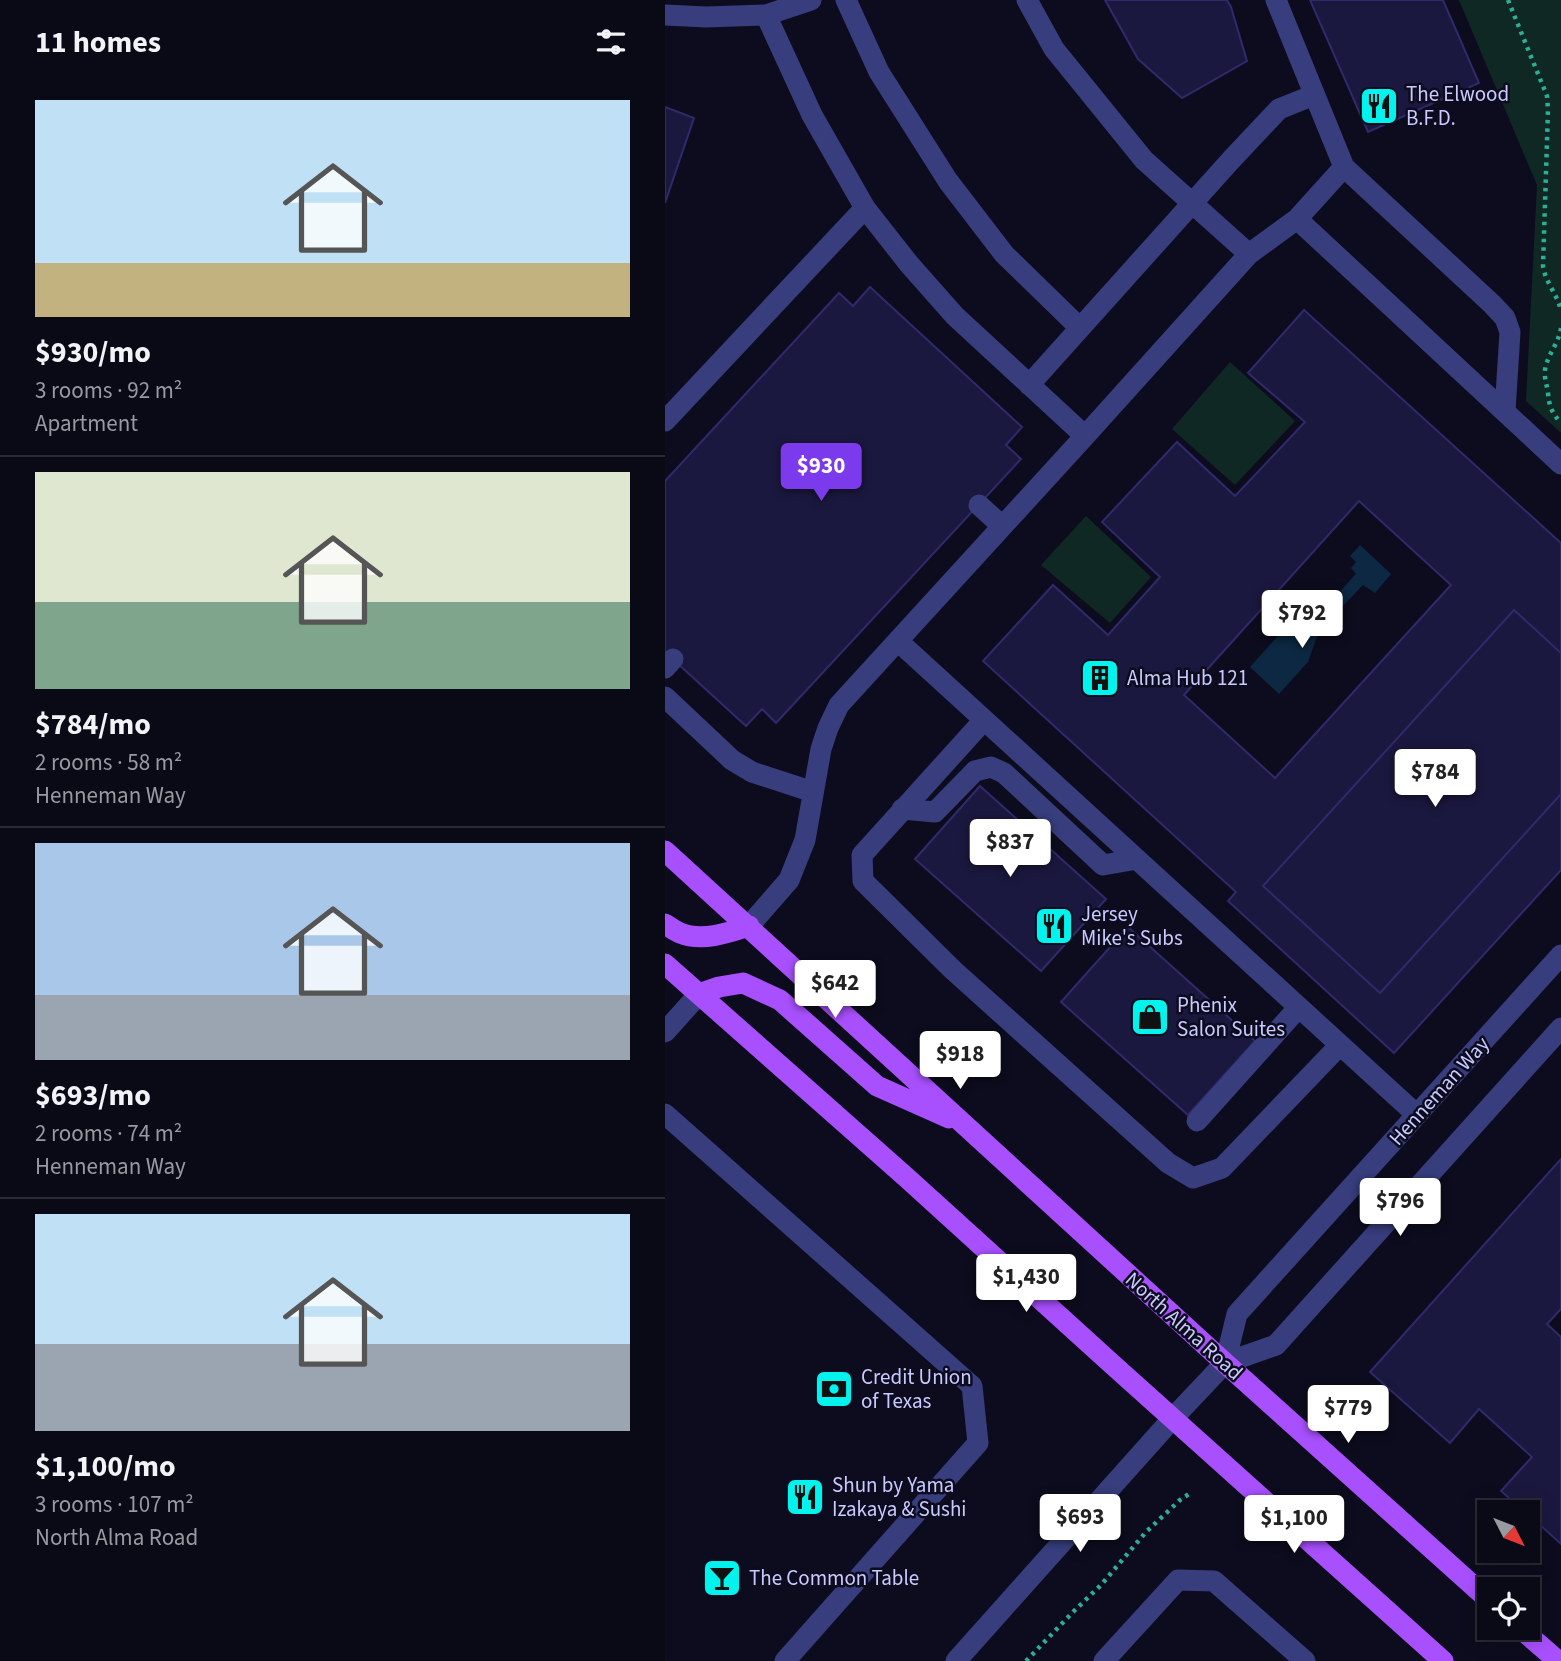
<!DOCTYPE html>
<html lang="en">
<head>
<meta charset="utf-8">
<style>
  :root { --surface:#0a0916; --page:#181723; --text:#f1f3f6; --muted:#999aa1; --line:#2a2a35; --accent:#7c3aed }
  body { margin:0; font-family:"Source Sans 3",sans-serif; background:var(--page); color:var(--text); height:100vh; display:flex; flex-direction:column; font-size:26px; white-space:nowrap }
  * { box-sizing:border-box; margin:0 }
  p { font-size:23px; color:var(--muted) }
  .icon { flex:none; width:38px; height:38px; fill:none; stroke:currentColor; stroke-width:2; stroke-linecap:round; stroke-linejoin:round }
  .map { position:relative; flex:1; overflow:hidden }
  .panel { display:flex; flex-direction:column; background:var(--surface); width:665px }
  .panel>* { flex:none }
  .needle { width:46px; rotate:132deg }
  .tools { position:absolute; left:812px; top:1500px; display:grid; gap:14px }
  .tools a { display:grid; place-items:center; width:63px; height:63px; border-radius:0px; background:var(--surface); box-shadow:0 4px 18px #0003,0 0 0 2px var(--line); font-size:35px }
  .price { position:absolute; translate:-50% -60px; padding:0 16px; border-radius:7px; background:#fff; color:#222; font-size:23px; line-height:46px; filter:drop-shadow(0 2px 4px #0008) }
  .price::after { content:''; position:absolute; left:50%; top:42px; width:21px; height:16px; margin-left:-10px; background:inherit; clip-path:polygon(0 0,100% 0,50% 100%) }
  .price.selected { background:var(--accent); color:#fff }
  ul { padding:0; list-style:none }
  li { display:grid; align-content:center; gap:14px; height:371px; padding:0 35px }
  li+li { border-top:2px solid var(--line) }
  li span { display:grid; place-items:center; height:217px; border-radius:0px; color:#555 }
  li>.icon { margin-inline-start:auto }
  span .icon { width:126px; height:126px; fill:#fffc; stroke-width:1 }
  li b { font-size:30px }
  h2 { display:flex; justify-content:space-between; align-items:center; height:84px; padding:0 35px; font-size:30px }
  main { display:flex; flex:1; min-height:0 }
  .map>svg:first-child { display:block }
</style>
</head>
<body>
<main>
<section class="panel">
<h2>11 homes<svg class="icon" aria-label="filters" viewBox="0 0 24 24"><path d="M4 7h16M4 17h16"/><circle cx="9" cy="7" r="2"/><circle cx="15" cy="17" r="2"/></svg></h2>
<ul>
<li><span style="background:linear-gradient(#bfe0f5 75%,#c2b280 0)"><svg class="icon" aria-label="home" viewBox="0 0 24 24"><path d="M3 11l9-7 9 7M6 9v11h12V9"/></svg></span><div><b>$930/mo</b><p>3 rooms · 92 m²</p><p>Apartment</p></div></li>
<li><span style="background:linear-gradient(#dfe7d0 60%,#7fa58c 0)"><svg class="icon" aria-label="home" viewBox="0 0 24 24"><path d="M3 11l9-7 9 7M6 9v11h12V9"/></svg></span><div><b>$784/mo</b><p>2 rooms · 58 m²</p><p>Henneman Way</p></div></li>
<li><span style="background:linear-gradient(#a9c7e8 70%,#9aa5b1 0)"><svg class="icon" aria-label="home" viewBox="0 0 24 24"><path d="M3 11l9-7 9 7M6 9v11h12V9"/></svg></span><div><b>$693/mo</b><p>2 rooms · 74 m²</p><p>Henneman Way</p></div></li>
<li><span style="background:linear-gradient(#bfe0f5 60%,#9aa5b1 0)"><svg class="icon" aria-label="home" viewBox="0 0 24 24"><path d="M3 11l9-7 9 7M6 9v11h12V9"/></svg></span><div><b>$1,100/mo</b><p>3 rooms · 107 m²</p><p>North Alma Road</p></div></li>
</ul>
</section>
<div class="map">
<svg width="896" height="1661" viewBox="0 0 896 1661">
  <rect width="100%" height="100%" fill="#0d0c1e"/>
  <path fill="#0f2824" d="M794 0H896V433L861 401 872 185Z
    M565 362 630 421 570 485 507 429Z
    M421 516 486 577 445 623 376 565Z"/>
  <path fill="#0c2842" d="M695 545 726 574 710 593 698 585 674 610 670 606 658 619 643 662 614 694 585 667 629 618 639 626 662 600 658 595 661 591 669 598 691 574 686 568 691 562 685 556Z"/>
  <path fill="#1b183f" stroke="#2f2a6b" stroke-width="2" fill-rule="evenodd" d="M440 0H562L566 7 582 61 517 98 473 59Z
    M645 0H778L814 83 703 132Z
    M0 107 29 118 0 203Z
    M205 287 357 427 341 445 356 459 111 723 97 709 81 726 0 652V481L174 293 188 306Z
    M639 310 896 543V653L849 610 598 886 715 993 896 794V870L729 1053 563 901 571 892 318 661 388 585 443 635 495 577 437 522 512 442 570 496 640 422 583 373ZM694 501 786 585 610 778 519 695Z
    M849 610 896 653V794L715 993 598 886Z
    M315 786 441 899 376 971 250 859Z
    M463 927 590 1041 523 1115 396 1002Z
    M896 1159V1309L882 1324 896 1337V1544L863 1514V1512H860L836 1491 867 1457 814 1409 785 1443 705 1372Z"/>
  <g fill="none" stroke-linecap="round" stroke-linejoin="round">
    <path stroke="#2daf97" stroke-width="4.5" stroke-dasharray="3.5 5" stroke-linecap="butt" d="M843 0 882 96 883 110 878 266C880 282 893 295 896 311
      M896 328C894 343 882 355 880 370 879 378 882 385 883 393 884 406 887 413 896 423
      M361 1661 409 1611 436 1585 481 1532 515 1500 527 1492"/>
    <path stroke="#373d7d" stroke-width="21" d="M181 0 214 72 283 181 339 254 415 328
      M362 0 389 49 479 160 584 254
      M611 0 679 167 827 304 840 318 845 332 840 411
      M0 15 41 17 101 15 147 115 200 208 244 264 290 316 420 436
      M101 15 146 0
      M632 219 679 167
      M364 385 566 160 614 109 649 95
      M0 421 200 208
      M314 505 337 526
      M234 642 752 1115
      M0 668 8 659
      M0 697 67 760 87 772 148 792
      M319 720 197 855 198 881 288 970 503 1163 528 1178 557 1168 675 1045
      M237 809 270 812 310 771 326 767 339 773 438 865 472 859
      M84 926 124 880 140 840 156 749 163 728 174 705 420 436 584 254 632 219 896 464
      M0 1032 34 994
      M0 1114 307 1386 313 1443 120 1661
      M532 1121 634 1007
      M560 1363 572 1314 896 955
      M291 1661 508 1418 560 1363 611 1345 896 1028
      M439 1661 513 1580 549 1581 640 1661"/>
    <path stroke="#a850fe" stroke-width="21" d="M0 851 560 1363 824 1600
      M0 924C5 927 10 931 15 933 37 942 63 933 84 926
      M0 964 242 1178 448 1365 778 1661
      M34 994 54 987 78 983 115 1000 212 1086 284 1118
      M855 1628 893 1661"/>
  </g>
  <defs>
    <g id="restaurant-square" transform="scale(2.0125)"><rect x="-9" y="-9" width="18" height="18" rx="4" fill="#01f3ed" stroke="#0d0c1e"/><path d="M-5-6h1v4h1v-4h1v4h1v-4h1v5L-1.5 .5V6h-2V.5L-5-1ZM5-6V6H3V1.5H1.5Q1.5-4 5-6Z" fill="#111"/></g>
    <g id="building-square" transform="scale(2.0125)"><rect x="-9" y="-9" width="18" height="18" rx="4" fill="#01f3ed" stroke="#0d0c1e"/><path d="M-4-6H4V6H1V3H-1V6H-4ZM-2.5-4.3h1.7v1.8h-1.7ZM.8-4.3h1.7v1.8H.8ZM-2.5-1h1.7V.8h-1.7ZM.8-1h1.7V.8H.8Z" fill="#111"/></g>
    <g id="shop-square" transform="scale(2.0125)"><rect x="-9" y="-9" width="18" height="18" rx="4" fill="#01f3ed" stroke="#0d0c1e"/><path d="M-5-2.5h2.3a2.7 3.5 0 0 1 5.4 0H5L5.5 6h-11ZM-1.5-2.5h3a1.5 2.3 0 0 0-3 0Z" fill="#111"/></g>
    <g id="bank-square" transform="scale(2.0125)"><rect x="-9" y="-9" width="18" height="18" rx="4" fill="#01f3ed" stroke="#0d0c1e"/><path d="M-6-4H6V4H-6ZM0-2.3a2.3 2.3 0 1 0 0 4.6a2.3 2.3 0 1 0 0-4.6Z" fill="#111"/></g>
    <g id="bar-square" transform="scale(2.0125)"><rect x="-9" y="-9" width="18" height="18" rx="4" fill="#01f3ed" stroke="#0d0c1e"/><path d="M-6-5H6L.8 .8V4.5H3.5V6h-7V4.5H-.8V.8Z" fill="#111"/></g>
  </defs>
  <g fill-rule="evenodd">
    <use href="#restaurant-square" x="714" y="106"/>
    <use href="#building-square" x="435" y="678"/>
    <use href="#restaurant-square" x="389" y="926"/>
    <use href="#shop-square" x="485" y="1017"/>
    <use href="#bank-square" x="169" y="1389"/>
    <use href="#restaurant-square" x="140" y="1497"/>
    <use href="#bar-square" x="57" y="1578"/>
  </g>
  <g text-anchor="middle" stroke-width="5" stroke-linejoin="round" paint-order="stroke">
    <g font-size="21" fill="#c9caff" stroke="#0d0c1e" text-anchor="start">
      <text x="741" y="101">The Elwood<tspan x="741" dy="24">B.F.D.</tspan></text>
      <text x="462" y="685">Alma Hub 121</text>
      <text x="416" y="921">Jersey<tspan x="416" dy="24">Mike's Subs</tspan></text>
      <text x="512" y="1012">Phenix<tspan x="512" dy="24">Salon Suites</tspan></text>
      <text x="196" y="1384">Credit Union<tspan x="196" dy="24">of Texas</tspan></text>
      <text x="167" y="1492">Shun by Yama<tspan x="167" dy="24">Izakaya &amp; Sushi</tspan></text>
      <text x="84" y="1585">The Common Table</text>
    </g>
    <g font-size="21" fill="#c9caff" stroke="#0d0c1e">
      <text transform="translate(774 1091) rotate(-48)" y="7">Henneman Way</text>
      <text transform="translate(519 1326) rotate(42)" y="7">North Alma Road</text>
    </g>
  </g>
</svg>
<div class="tools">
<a><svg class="needle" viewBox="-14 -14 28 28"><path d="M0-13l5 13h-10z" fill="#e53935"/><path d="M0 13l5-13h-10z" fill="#999aa1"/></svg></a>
<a><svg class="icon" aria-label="locate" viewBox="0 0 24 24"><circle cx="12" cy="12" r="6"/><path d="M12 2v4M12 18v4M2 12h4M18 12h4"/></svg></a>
</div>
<b class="price selected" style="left:156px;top:503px">$930</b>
<b class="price" style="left:637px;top:650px">$792</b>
<b class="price" style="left:770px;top:809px">$784</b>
<b class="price" style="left:345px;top:879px">$837</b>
<b class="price" style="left:170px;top:1020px">$642</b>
<b class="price" style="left:295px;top:1091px">$918</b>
<b class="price" style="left:735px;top:1238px">$796</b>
<b class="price" style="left:361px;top:1314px">$1,430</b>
<b class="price" style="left:683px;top:1445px">$779</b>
<b class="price" style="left:415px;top:1554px">$693</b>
<b class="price" style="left:629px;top:1555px">$1,100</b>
</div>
</main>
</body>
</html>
